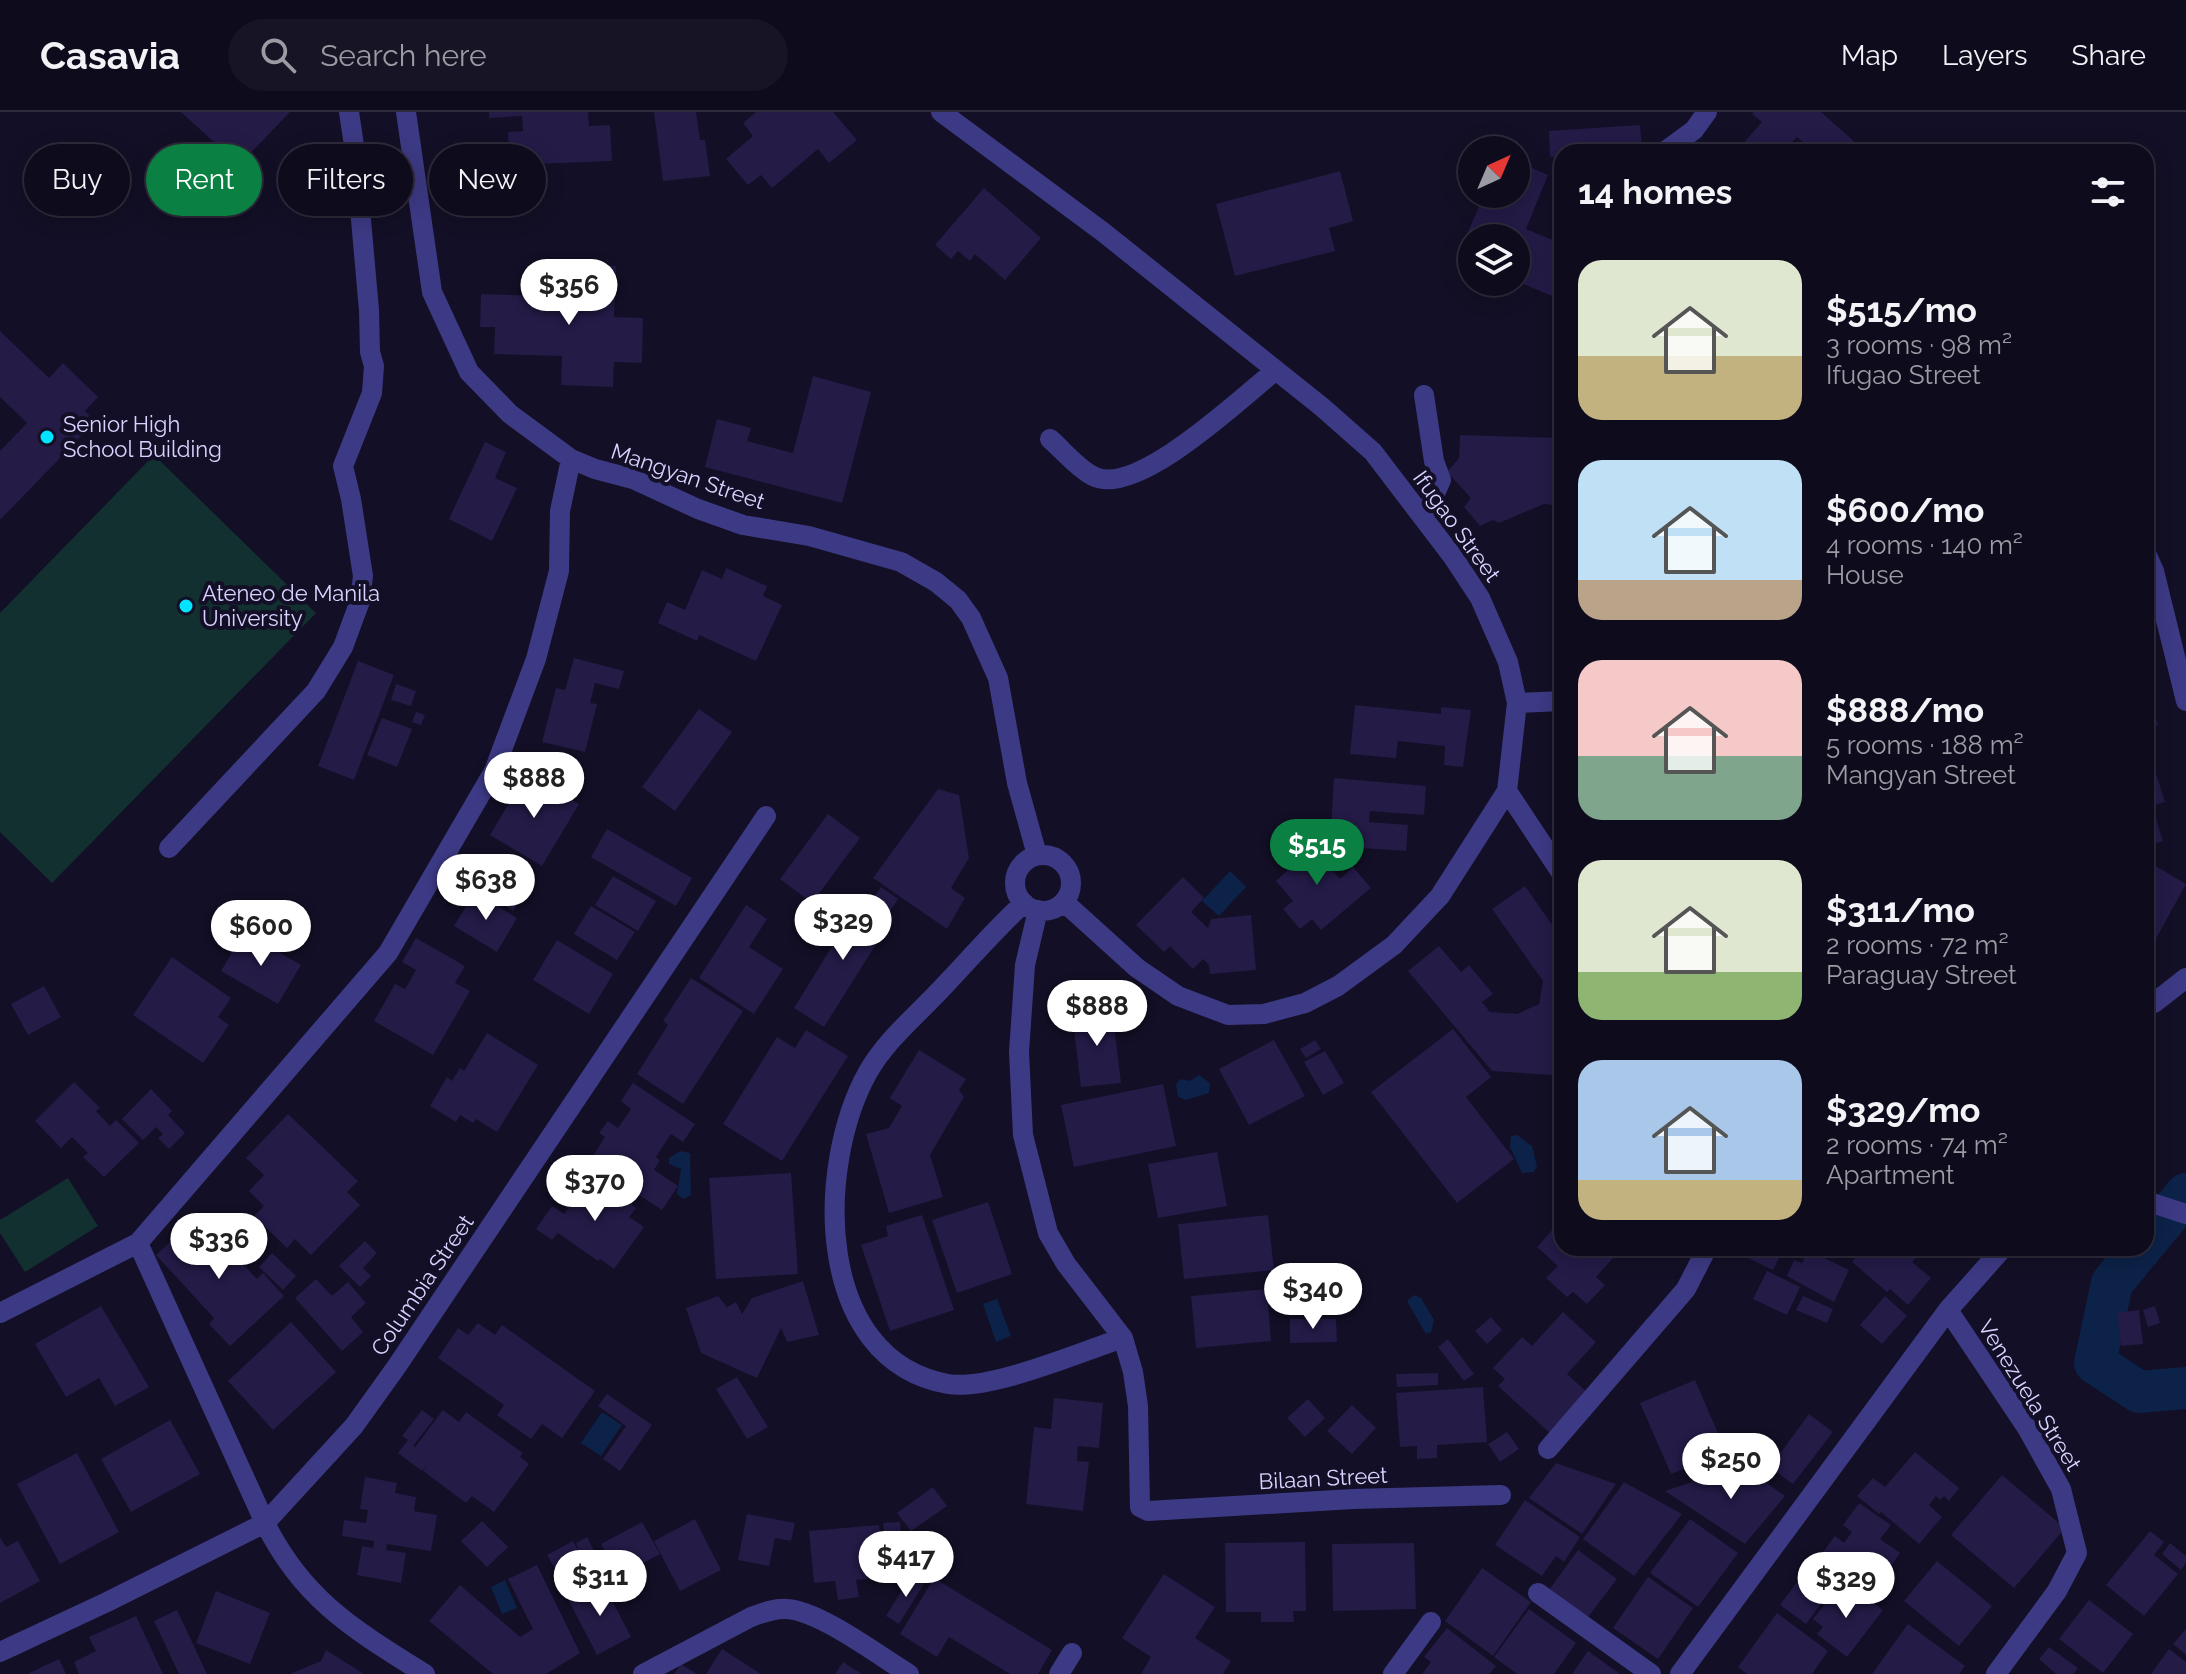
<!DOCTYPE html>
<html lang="en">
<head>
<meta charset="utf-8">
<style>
  :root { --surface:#0e0b1c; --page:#171425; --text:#f1f3f6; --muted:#9b9ba3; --line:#2e2b3b; --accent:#0b8043 }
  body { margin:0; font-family:Raleway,sans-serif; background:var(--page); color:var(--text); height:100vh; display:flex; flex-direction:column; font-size:30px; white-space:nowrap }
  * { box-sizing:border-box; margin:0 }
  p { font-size:26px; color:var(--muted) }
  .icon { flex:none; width:44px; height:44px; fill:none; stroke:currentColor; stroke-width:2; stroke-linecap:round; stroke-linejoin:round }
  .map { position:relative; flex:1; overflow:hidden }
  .details { position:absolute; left:1554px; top:32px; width:600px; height:1112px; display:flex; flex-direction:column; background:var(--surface); border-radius:24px; box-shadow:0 4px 20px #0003,0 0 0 2px var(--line) }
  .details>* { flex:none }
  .guide { position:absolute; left:24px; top:32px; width:760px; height:72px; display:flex; gap:16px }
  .needle { width:52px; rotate:44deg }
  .controls { position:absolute; left:1458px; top:24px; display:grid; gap:16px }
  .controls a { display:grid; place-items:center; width:72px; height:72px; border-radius:50%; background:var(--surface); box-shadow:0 4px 20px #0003,0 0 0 2px var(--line); font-size:40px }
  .price { position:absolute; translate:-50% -68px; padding:0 18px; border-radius:28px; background:#fff; color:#222; font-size:26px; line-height:52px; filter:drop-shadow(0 2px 4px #0008) }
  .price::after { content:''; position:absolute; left:50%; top:48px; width:24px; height:18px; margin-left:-12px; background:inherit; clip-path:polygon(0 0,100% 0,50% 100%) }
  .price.current { background:var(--accent); color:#fff }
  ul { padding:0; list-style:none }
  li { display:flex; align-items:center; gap:24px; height:200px; padding:0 24px }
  li span { display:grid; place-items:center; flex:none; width:224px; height:160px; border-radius:24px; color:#555 }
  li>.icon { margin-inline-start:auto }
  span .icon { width:96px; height:96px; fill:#fffc; stroke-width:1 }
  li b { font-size:34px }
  h2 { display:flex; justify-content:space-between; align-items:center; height:96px; padding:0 24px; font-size:34px }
  .chip { padding:0 28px; border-radius:36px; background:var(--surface); box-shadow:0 4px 20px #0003,0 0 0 2px var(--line); font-size:28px; line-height:72px }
  .chip.current { background:var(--accent); color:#fff }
  header { display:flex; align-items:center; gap:48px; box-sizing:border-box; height:112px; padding:0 40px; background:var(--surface); border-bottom:2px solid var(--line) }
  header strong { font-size:38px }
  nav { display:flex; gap:44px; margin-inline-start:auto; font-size:28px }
  .search { width:560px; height:72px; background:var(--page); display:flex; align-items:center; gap:20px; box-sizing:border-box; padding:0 28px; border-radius:44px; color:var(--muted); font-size:30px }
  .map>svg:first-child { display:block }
</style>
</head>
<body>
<header>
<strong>Casavia</strong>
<div class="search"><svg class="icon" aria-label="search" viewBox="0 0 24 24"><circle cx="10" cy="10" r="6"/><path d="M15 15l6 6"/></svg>Search here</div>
<nav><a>Map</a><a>Layers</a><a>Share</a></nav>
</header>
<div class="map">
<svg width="2186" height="1562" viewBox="0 0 2186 1562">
  <rect width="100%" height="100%" fill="#130f26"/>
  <path fill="#12302f" d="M154 343 316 501 52 771 0 720V501Z
    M68 1066 98 1114 25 1160 0 1121V1108Z"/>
  <path fill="#0c2248" d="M1230 759 1246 775 1219 804 1202 789Z
    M1199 963 1210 971 1209 981 1186 988 1178 985 1176 972 1180 967 1190 969Z
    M1517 1023 1532 1034 1537 1054 1534 1060 1522 1061 1510 1035 1511 1024Z
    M680 1039 690 1041 691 1083 683 1087 677 1082 681 1057 669 1052V1046Z
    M1414 1183 1421 1186 1434 1208 1431 1220 1426 1222 1407 1189Z
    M997 1187 1011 1224 996 1230 983 1192Z
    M602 1300 622 1313 601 1344 581 1331Z
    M505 1468 517 1496 502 1502 491 1475Z"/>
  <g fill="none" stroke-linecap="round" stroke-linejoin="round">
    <path stroke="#0c2248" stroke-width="42" d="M2146 1130 2186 1082
      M2141 1136 2112 1171 2095 1251 2139 1280 2186 1276"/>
  </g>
  <path fill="#241b47" d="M181 0H290L239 53Z
    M489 0H588L589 14 610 13 612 49 510 53 508 20 523 19 522 4 489 6Z
    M654 0H696L700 28H705L710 64 663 69Z
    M756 0H833L857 28 829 51 818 37 772 76 761 63 748 73 726 47 753 24 743 11Z
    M1754 0H1821L1866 40H1814L1797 25 1789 33 1797 40H1743L1739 36 1762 10 1752 2Z
    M1640 13 1642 39 1562 40V44L1550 45 1549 19Z
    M1516 49 1548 63 1526 117 1562 132V176L1557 186 1516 169V126H1472V150L1458 144 1484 82H1516Z
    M1340 59 1353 109 1329 116 1335 139 1235 164 1216 92Z
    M984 76 1041 126 1005 168 975 142 970 149 958 139 951 147 935 133Z
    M567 152 616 154 614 205 643 206 642 251 614 250 613 275 561 273 562 244 494 242 495 215H480L481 182 539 184 538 198H551V183L566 184Z
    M0 219 49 266 63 251 98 285 85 299 95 310 0 408V339L27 311 0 285Z
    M813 264 871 280 842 391 705 355 717 307 751 316 747 329 793 341Z
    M1460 323 1562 326V394L1544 392 1499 411 1493 408 1480 414 1464 395 1471 386 1447 360 1459 346Z
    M485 330 506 340 495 366 517 376 492 429 449 407Z
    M726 456 767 474 763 484 782 493 756 549 699 523 697 529 658 511 667 490 685 498 702 458 722 467Z
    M574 546 624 559 619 577 595 571 590 591 597 592 585 640 542 630 556 576 565 578Z
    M358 549 394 563 354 668 318 654Z
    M396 572 416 579 411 594 391 588Z
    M2146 579 2158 613 2146 617Z
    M1355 593 1441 602V595L1471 598 1463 655 1444 653 1445 634 1398 629 1396 646 1350 642Z
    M699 597 732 620 675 699 642 675Z
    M416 600 425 603 421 613 412 610Z
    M382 606 412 617 397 655 367 643Z
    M2153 652 2165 690 2152 694 2163 729 2146 735V654Z
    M527 661 579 692 542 754 490 723Z
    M1334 666 1426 674 1424 703 1370 699 1369 710 1408 713 1406 739 1347 735 1349 715 1331 714Z
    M938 677 959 683 969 746 951 776 965 786 947 817 873 766Z
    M828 702 860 726 812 791 780 767Z
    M607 717 692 766 676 794 591 745Z
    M1304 725 1340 767 1353 755 1371 776 1321 818 1312 807 1300 817 1283 797 1293 789 1276 769 1290 756 1280 745Z
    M494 743 533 767 513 799 475 775Z
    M2149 750 2186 772 2146 845V756Z
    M613 764 656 789 638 819 595 793Z
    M1183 765 1204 786 1191 800 1208 816 1211 807 1251 803 1256 858 1210 862 1209 853 1203 847 1193 857 1170 834 1164 840 1136 813Z
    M1525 774 1562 827V954L1551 963 1492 959 1408 859 1439 834 1461 860 1469 853 1493 882 1482 890 1490 900 1517 902 1539 892 1543 869 1492 797Z
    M881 775 898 787 890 799 872 788Z
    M475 780 517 806 497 840 454 814Z
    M862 786 893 805 824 915 794 896Z
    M746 793 767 807 749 835 783 857 754 902 699 866Z
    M591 794 635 820 617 848 574 822Z
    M244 820 301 853 278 892 221 859Z
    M416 826 465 854 455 871 470 879 433 943 374 909 395 872 405 877 416 858 402 850Z
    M557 828 613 862 589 902 533 868Z
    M172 845 231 886 218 905 229 913 203 951 133 903Z
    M691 866 743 899 683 992 637 962 668 913 663 909Z
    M44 874 61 905 28 923 11 892Z
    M1112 897 1121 971 1081 975 1072 902Z
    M1453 917 1491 965 1466 985 1514 1047 1457 1091 1371 980Z
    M806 918 848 944 782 1049 723 1012 777 925 795 936Z
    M487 921 538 953 497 1020 476 1007 473 1011 460 1003 456 1010 430 994 447 965 452 969 460 956 464 959Z
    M1274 928 1305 984 1249 1013 1219 957Z
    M1315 928 1321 937 1306 946 1300 937Z
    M919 938 966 967 959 978 964 985 930 1043 943 1085 889 1101 866 1022 889 1016 902 994 890 986Z
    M1325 939 1344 971 1323 983 1304 950Z
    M74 970 100 996 96 999 110 1014 116 1008 139 1031 104 1065 83 1045 88 1041 72 1025 61 1036 35 1009Z
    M633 971 695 1012 683 1030 671 1022 656 1045 660 1048 654 1058 678 1074 662 1098 589 1050 605 1025 599 1021 608 1009 618 1016 631 997 621 989Z
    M1163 972 1176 1034 1074 1055 1061 993Z
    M151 977 172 999 168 1003 185 1021 169 1037 158 1026 163 1022 156 1015 143 1028 122 1007Z
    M288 1002 358 1069 347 1080 360 1093 311 1143 295 1127 287 1136 254 1104 264 1094 249 1079 264 1063 246 1046Z
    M1217 1040 1227 1094 1158 1106 1148 1052Z
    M791 1061 798 1162 716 1167 709 1066Z
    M591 1064 636 1096 629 1105 644 1115 614 1157 600 1147 598 1149 558 1121 552 1128 536 1117 552 1094 564 1102Z
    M988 1090 1012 1162 957 1181 932 1108Z
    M922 1103 954 1198 890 1219 861 1133 888 1124 886 1114Z
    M1268 1103 1274 1158 1184 1167 1178 1112Z
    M198 1104 257 1167 263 1161 284 1184 230 1234 209 1212 214 1206 156 1143Z
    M1562 1107V1136H1622L1596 1165 1605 1173 1587 1192 1573 1180 1567 1185 1546 1166 1558 1154 1537 1135Z
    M365 1129 377 1141 363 1156 371 1164 360 1175 339 1154Z
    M1737 1136H1784L1773 1158 1735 1140Z
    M1864 1136H1919L1922 1139 1912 1150 1931 1166 1908 1193 1890 1177 1887 1180 1852 1150Z
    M1808 1138 1849 1158 1834 1190 1787 1164 1794 1148 1802 1151Z
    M272 1141 296 1164 283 1178 259 1155Z
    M1767 1159 1800 1175 1787 1203 1753 1187Z
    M316 1167 332 1184 348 1170 366 1191 351 1205 363 1220 342 1239 295 1186Z
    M803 1169 819 1223 787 1230 781 1216 757 1266 701 1241 686 1196 718 1184 727 1195 736 1190 742 1202 752 1186Z
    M1267 1177 1271 1229 1196 1236 1191 1184Z
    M1803 1184 1833 1197 1827 1211 1796 1198Z
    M1885 1184 1907 1204 1882 1232 1860 1213Z
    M101 1194 149 1275 115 1294 99 1266 66 1285 35 1232Z
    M2155 1194 2160 1211 2148 1215 2143 1198Z
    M2139 1198 2143 1232 2121 1234 2117 1201Z
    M1563 1200 1596 1230 1567 1262 1589 1282 1552 1323 1498 1274 1505 1267 1493 1256 1522 1225 1532 1234Z
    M1491 1205 1502 1218 1487 1232 1475 1219Z
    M1290 1207H1336L1337 1230 1290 1231Z
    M291 1210 336 1260 273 1318 228 1269Z
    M478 1211 495 1223 502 1213 595 1279 562 1326 542 1312 531 1327 497 1303 504 1293 438 1246 458 1216 468 1223Z
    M1448 1227 1474 1262 1464 1269 1438 1235Z
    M1438 1261V1273L1397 1275 1396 1262Z
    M737 1265 768 1315 747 1327 716 1277Z
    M1695 1268 1726 1340 1671 1362 1640 1291Z
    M1483 1275 1487 1330 1437 1333V1346L1417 1347V1334L1400 1335 1396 1281Z
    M607 1282 652 1313 620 1359 603 1347 626 1314 598 1294Z
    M1054 1286 1103 1291 1099 1336 1078 1334 1077 1349 1089 1350 1083 1399 1026 1392 1034 1315 1051 1317Z
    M1308 1287 1325 1306 1305 1325 1287 1306Z
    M1352 1293 1376 1316 1352 1342 1327 1319Z
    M422 1298 434 1307 413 1334 415 1335 443 1298 459 1310 466 1300 523 1341 520 1345 529 1352 494 1400 472 1384 466 1391 423 1359 427 1352 422 1359 398 1341 408 1328 402 1324Z
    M1809 1302 1833 1320 1793 1372 1770 1355Z
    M170 1308 200 1362 131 1400 101 1347Z
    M1507 1320 1519 1337 1500 1350 1488 1332Z
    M1915 1340 1959 1376 1949 1389 1944 1384 1940 1388 1936 1384 1929 1393 1942 1405 1919 1432 1881 1400 1879 1402 1857 1384 1873 1366 1885 1375Z
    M77 1341 119 1420 60 1452 17 1372Z
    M1556 1351 1616 1372 1582 1422 1529 1386Z
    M1742 1353 1785 1384 1745 1432 1665 1379Z
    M2002 1363 2065 1416 2014 1476 1951 1423Z
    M365 1365 397 1371 395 1381 416 1385 414 1399 437 1403 431 1439 387 1432 386 1438 406 1441 401 1471 357 1463 362 1434 373 1436 374 1429 342 1424 344 1408 366 1411 368 1398 360 1397Z
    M1624 1370 1682 1402 1634 1464 1583 1427Z
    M933 1375 947 1394 911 1419 897 1401Z
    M1525 1388 1580 1425 1564 1450 1556 1444 1542 1464 1495 1433Z
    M1859 1391 1891 1413 1880 1427 1900 1441 1886 1461 1890 1464 1875 1484 1834 1454 1843 1462 1806 1512 1780 1493 1803 1462 1809 1466 1824 1446 1820 1444 1835 1424 1844 1431 1852 1420 1843 1413Z
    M747 1402 795 1411 791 1429 775 1426 769 1454 738 1448Z
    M695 1407 721 1458 680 1479 654 1429Z
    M1690 1407 1738 1441 1698 1495 1650 1461Z
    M482 1409 508 1435 487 1455 461 1429Z
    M642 1410 660 1442 619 1464 601 1432Z
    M900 1410 902 1435 886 1436 883 1411Z
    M879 1413 884 1465 856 1468 859 1485 838 1488 835 1469 814 1471 809 1419Z
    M2150 1419 2164 1430 2154 1443 2178 1462 2144 1504 2106 1473Z
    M0 1425 6 1435 18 1429 40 1469 0 1491Z
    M587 1425 600 1450 588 1455 582 1446 588 1458 600 1450 610 1468 603 1471 602 1468 596 1470 567 1485 554 1462 557 1460 547 1443 573 1429 579 1440 576 1431Z
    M1305 1430 1306 1499H1293L1294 1510H1261V1500H1226L1225 1431Z
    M1414 1431 1416 1497 1333 1499 1332 1432Z
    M2170 1431 2186 1444V1451L2181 1458 2162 1442Z
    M1578 1438 1617 1467 1585 1509 1546 1482Z
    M1937 1449 1992 1494 1959 1534 1904 1489Z
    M537 1453 580 1541 546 1562H493L429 1509 460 1473 520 1525 533 1517 508 1467Z
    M1482 1456 1531 1490 1493 1544 1445 1509Z
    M912 1462 925 1470 899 1512 886 1504Z
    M1164 1462 1215 1495 1195 1526 1231 1549 1223 1562H1141L1151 1545 1122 1526Z
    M1648 1465 1693 1496 1658 1547 1613 1516Z
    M934 1466 1052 1538 1038 1562H1010L949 1525 937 1545 900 1522Z
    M602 1469 631 1525 597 1543 568 1487Z
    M1837 1476 1848 1485 1854 1476 1883 1498 1847 1545 1817 1522 1823 1515 1813 1507Z
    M216 1479 270 1501 250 1552 196 1531Z
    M2089 1488 2133 1522 2103 1561 2059 1527Z
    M1529 1497 1576 1531 1554 1562H1517L1494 1545Z
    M177 1498 207 1562H179L154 1509Z
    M1777 1501 1828 1539 1812 1562H1747L1738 1555Z
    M136 1504 163 1562H79L74 1550 96 1539 89 1525Z
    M1908 1512 1965 1554 1959 1562H1872Z
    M1447 1516 1496 1554 1489 1562H1422L1431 1550 1424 1545Z
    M2186 1517V1543L2173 1532Z
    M2049 1535 2078 1556 2073 1562H2056L2039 1547Z
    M722 1537 761 1562H706Z
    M2169 1537 2186 1550V1562H2151Z
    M326 1538 364 1562H290L321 1549Z
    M1588 1539 1620 1562H1572Z
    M59 1547 66 1562H27Z
    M843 1550 862 1562H835Z
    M681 1552 697 1562H674Z"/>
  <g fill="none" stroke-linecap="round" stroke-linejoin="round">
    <path stroke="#3d3a85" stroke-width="20" d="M406 0 432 180 469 260 510 302 571 347 595 357 633 367 698 397 743 413 809 424 901 450 936 470 958 488 971 506 998 566 1017 671 1037 743
      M941 0 1103 120 1322 295 1373 340 1453 445 1480 486 1508 550 1517 591 1507 679 1440 784 1394 833 1338 874 1305 891 1264 902 1228 903 1178 884 1137 856 1064 790
      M1664 40 1694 18 1707 0
      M1424 283 1434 349 1441 368 1424 406
      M1050 327C1063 338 1077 356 1093 364 1136 387 1242 285 1276 258
      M2146 441 2154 459 2186 589
      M1517 591 1562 589
      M1507 679 1562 762
      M169 736 316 579 343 535 360 489 363 464 351 387 343 354 372 281 374 254 370 240 369 198 355 40 349 0
      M1015 771a28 28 0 1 1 56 0a28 28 0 1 1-56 0Z
      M1024 791C995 817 971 846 944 874 918 902 887 927 868 960 815 1055 814 1248 948 1272 990 1279 1080 1240 1123 1226
      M1038 798 1025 853 1019 940 1023 1023 1048 1121 1066 1152 1123 1226 1133 1260 1138 1294 1140 1395 1148 1399 1353 1387 1501 1383
      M2146 893 2154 891 2186 866
      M2146 1089 2186 1102
      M138 1131 265 1411C303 1488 355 1518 425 1562
      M1948 1198 2027 1316 2061 1377 2077 1441 2057 1479 1996 1562
      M0 1201 138 1131 388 841 494 659 536 547 559 459 560 399 571 347
      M1548 1337 1686 1177 1707 1136
      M1538 1481 1651 1562
      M0 1540 107 1490 265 1411 354 1314 397 1254 766 704
      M643 1562 751 1505C762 1501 774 1496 787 1497 820 1499 879 1544 909 1562
      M1059 1562 1072 1541
      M1393 1562 1431 1510
      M1680 1562 1948 1198 2003 1136"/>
  </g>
  <g fill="#00e5ff" stroke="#130f26" stroke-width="3">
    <circle cx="47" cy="325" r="8"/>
    <circle cx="186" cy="494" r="8"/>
  </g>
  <g text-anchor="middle" stroke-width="8" stroke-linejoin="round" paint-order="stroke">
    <g font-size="22" fill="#d9d4ff" stroke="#130f26" text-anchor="start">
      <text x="63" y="320">Senior High<tspan x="63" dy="25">School Building</tspan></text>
      <text x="202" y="489">Ateneo de Manila<tspan x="202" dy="25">University</tspan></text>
    </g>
    <g font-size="22" fill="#d9d4ff" stroke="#130f26">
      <text transform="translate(688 364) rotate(19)" y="8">Mangyan Street</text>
      <text transform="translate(1457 414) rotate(54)" y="8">Ifugao Street</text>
      <text transform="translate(422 1173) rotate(-56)" y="8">Columbia Street</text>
      <text transform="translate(2030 1283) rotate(58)" y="8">Venezuela Street</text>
      <text transform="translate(1323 1366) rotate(-3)" y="8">Bilaan Street</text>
    </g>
  </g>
</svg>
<div class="controls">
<a><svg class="needle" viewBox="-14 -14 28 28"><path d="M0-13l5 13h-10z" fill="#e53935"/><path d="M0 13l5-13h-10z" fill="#9b9ba3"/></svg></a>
<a><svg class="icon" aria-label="layers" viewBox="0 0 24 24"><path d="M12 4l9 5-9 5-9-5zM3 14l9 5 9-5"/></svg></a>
</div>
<b class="price" style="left:569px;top:215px">$356</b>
<b class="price" style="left:534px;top:708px">$888</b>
<b class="price current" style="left:1317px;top:775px">$515</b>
<b class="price" style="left:486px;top:810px">$638</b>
<b class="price" style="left:843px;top:850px">$329</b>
<b class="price" style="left:261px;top:856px">$600</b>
<b class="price" style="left:1097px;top:936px">$888</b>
<b class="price" style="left:595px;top:1111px">$370</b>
<b class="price" style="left:219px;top:1169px">$336</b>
<b class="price" style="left:1313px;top:1219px">$340</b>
<b class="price" style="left:1731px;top:1389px">$250</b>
<b class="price" style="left:906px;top:1487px">$417</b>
<b class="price" style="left:600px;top:1506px">$311</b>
<b class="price" style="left:1846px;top:1508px">$329</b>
<div class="guide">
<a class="chip">Buy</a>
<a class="chip current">Rent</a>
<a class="chip">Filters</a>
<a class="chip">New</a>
</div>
<section class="details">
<h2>14 homes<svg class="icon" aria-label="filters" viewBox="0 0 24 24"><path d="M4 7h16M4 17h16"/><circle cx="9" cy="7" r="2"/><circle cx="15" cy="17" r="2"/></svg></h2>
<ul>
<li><span style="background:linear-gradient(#dfe7d0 60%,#c2b280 0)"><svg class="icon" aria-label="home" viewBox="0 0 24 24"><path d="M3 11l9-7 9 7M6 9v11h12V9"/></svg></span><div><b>$515/mo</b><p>3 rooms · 98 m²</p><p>Ifugao Street</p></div></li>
<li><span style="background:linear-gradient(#bfe0f5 75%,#b9a48a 0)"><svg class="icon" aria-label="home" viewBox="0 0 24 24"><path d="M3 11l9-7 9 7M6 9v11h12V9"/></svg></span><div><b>$600/mo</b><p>4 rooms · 140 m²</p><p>House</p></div></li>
<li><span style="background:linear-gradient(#f6c9c9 60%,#7fa58c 0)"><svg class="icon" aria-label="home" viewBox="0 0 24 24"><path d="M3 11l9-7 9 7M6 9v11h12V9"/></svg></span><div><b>$888/mo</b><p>5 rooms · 188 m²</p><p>Mangyan Street</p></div></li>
<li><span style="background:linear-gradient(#dfe7d0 70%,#8fb573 0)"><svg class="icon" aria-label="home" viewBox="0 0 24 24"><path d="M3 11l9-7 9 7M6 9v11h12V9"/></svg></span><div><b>$311/mo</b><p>2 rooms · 72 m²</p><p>Paraguay Street</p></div></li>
<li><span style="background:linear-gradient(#a9c7e8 75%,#c2b280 0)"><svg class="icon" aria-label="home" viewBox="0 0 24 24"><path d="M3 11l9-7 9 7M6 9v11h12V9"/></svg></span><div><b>$329/mo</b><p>2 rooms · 74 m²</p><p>Apartment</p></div></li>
</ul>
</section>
</div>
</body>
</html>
